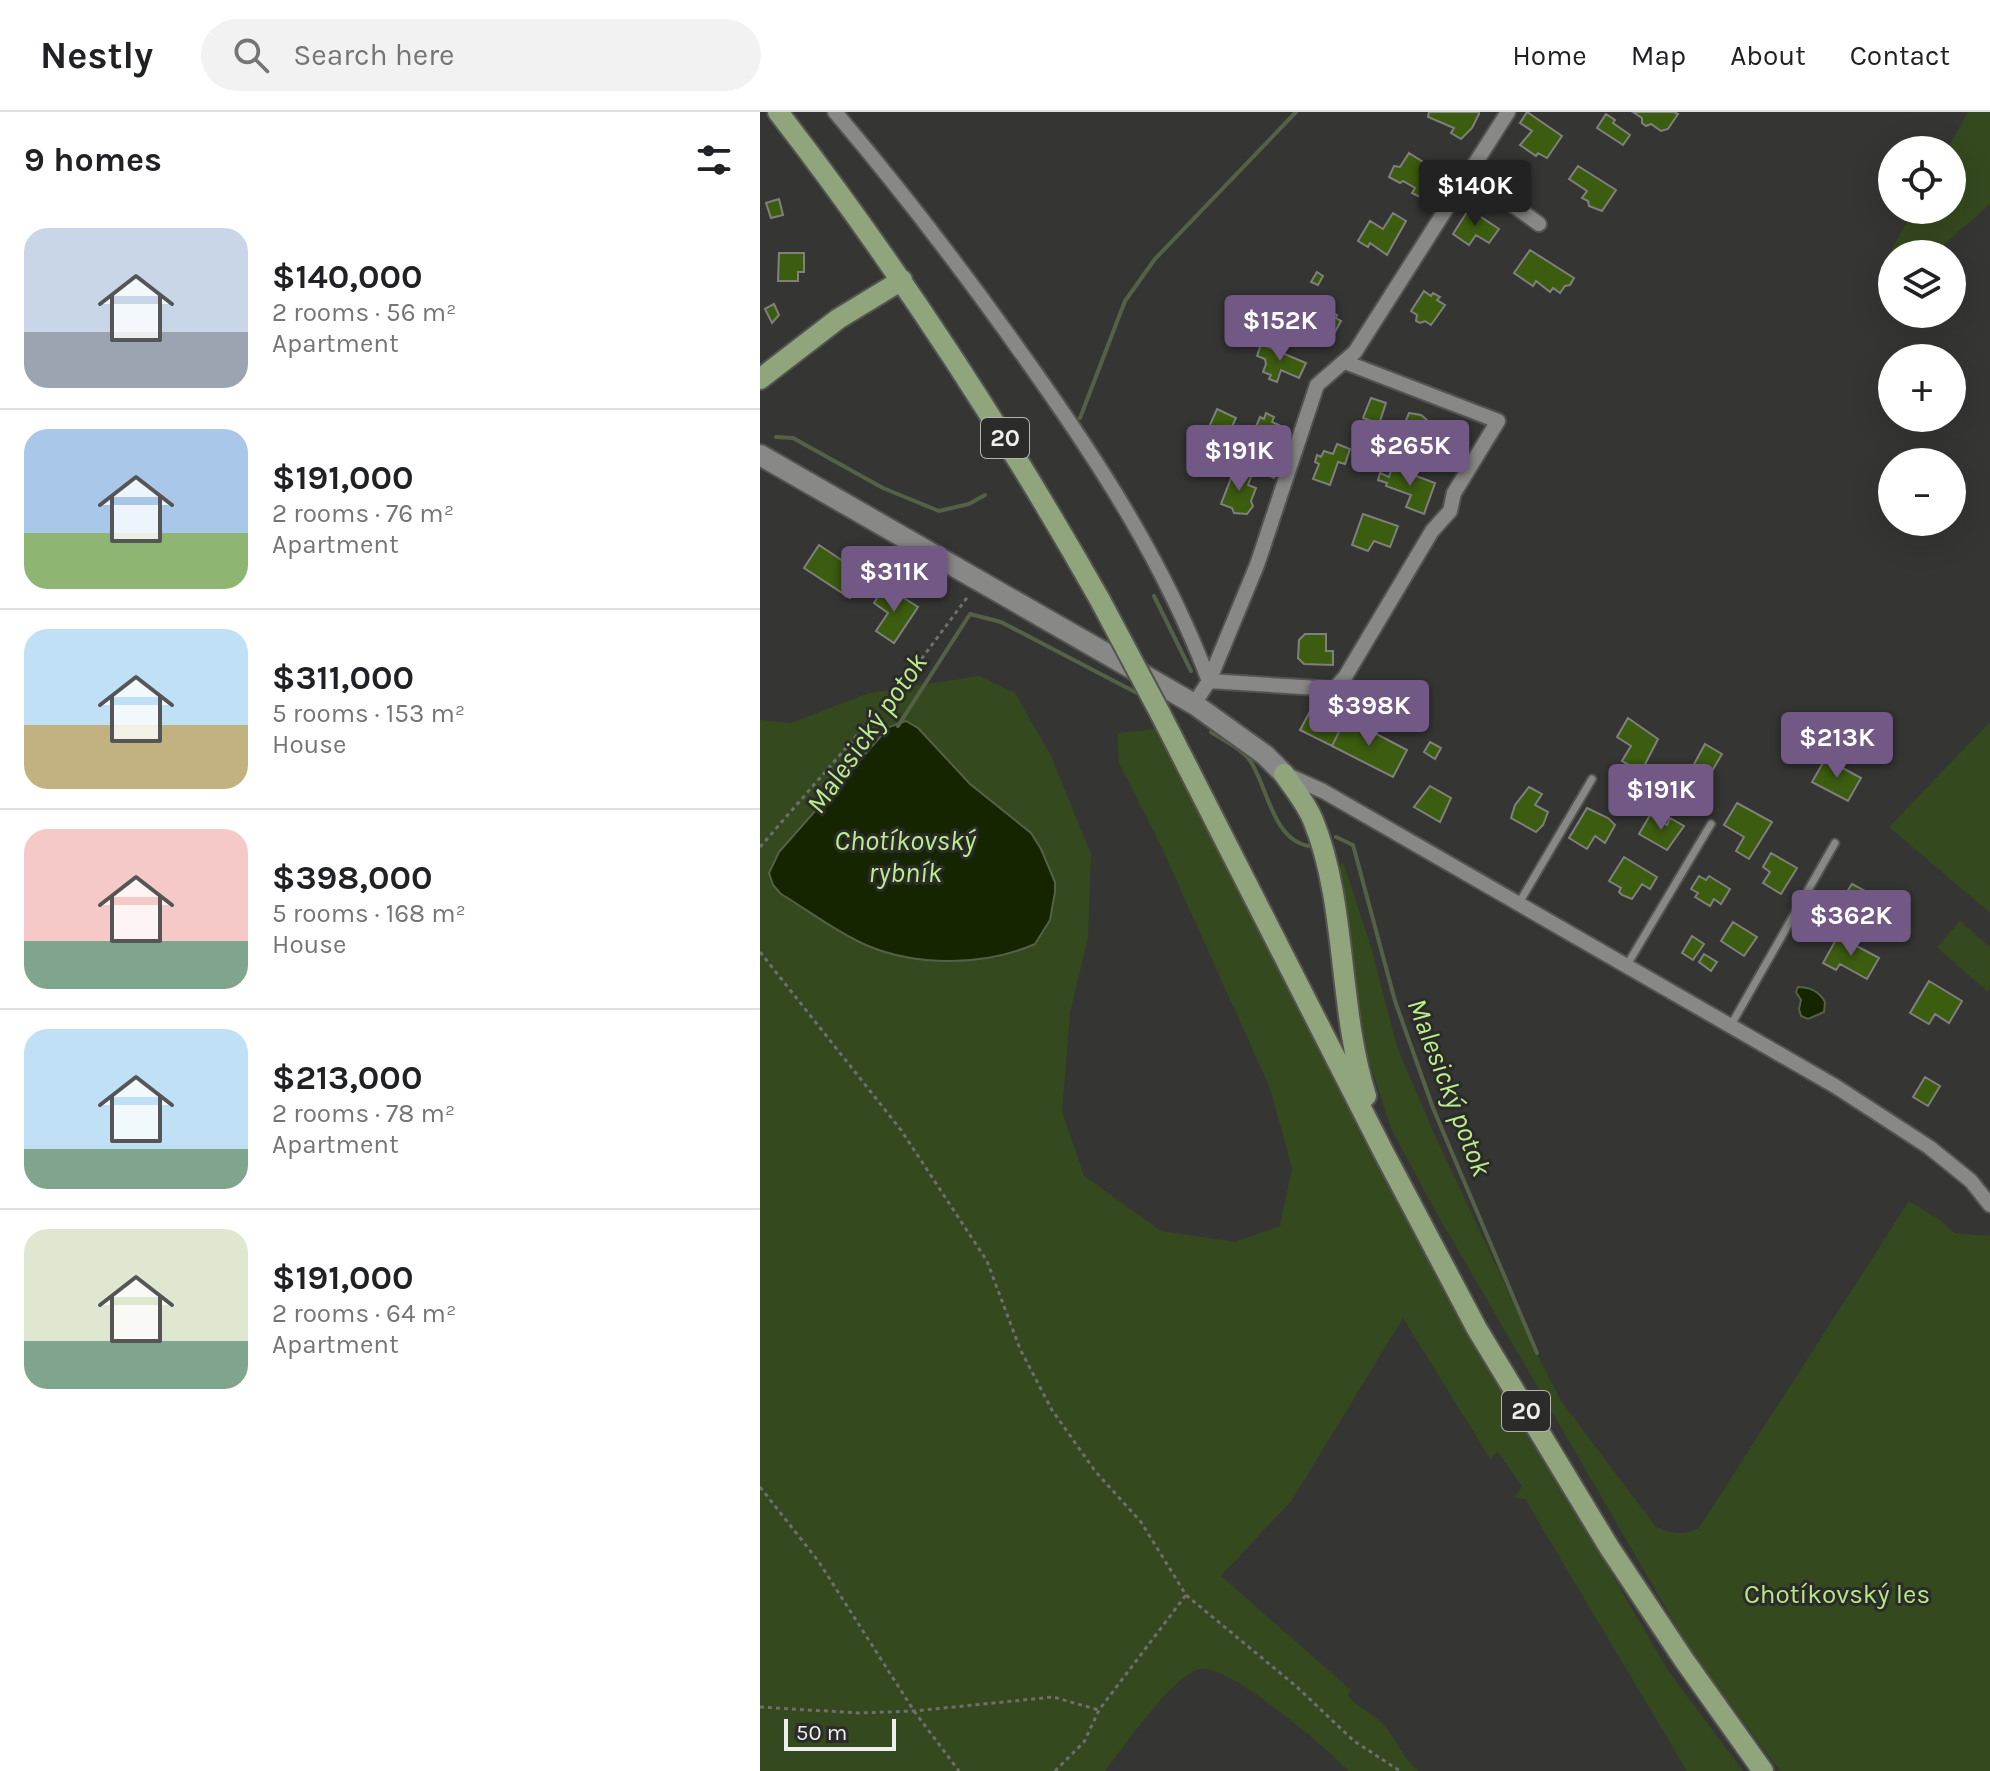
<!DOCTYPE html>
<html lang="en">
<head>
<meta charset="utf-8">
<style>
  :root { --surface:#fff; --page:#f2f2f2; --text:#202124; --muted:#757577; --line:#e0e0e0; --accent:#715885 }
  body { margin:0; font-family:Karla,sans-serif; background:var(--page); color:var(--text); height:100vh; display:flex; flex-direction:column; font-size:30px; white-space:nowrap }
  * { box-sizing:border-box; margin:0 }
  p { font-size:26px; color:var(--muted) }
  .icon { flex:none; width:44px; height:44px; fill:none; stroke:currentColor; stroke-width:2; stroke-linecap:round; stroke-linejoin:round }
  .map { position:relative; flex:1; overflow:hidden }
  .details { display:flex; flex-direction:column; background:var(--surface); width:760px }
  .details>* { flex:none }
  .fabs { position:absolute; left:1118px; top:24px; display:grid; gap:16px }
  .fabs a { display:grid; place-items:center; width:88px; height:88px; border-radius:50%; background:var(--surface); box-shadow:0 8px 32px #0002; font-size:40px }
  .scale { position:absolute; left:24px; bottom:20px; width:112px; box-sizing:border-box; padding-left:8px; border:4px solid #edeeed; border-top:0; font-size:22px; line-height:28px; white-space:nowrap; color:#edeeed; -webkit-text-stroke:6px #2b2c2a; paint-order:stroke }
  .price { position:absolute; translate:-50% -68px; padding:0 18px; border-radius:8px; background:var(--accent); color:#fff; font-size:26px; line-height:52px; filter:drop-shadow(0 2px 4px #0008) }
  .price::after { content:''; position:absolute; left:50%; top:48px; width:24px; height:18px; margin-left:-12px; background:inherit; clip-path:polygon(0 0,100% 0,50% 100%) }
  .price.on { background:#222; color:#fff }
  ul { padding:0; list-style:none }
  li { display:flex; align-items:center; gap:24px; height:200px; padding:0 24px }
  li+li { border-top:2px solid var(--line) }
  li span { display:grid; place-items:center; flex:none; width:224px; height:160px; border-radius:24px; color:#555 }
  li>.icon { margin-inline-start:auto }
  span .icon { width:96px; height:96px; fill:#fffc; stroke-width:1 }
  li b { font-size:34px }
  h2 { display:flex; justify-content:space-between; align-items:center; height:96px; padding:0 24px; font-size:34px }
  header { display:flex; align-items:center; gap:48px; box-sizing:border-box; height:112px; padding:0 40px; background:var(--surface); border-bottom:2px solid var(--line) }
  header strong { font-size:38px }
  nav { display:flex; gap:44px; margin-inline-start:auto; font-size:28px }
  .search { width:560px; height:72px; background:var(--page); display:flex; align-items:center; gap:20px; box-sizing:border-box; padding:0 28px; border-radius:44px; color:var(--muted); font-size:30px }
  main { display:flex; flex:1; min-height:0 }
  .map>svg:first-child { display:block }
</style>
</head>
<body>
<header>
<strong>Nestly</strong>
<div class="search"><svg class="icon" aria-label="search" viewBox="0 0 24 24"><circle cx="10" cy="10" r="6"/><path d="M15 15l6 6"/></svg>Search here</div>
<nav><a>Home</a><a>Map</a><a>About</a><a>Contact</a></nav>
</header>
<main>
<section class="details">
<h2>9 homes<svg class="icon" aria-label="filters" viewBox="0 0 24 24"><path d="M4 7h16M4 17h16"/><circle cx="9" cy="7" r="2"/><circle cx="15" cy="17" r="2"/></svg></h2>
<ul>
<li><span style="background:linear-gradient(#c9d6e8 65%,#9aa5b1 0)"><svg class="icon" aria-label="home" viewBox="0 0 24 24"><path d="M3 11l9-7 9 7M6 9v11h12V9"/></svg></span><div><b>$140,000</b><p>2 rooms · 56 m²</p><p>Apartment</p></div></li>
<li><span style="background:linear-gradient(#a9c7e8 65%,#8fb573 0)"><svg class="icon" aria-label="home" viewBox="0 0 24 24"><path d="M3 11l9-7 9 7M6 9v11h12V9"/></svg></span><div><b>$191,000</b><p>2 rooms · 76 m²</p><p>Apartment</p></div></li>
<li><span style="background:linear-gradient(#bfe0f5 60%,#c2b280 0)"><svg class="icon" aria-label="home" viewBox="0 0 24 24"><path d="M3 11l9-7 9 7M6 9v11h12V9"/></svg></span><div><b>$311,000</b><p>5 rooms · 153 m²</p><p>House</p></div></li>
<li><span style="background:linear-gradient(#f6c9c9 70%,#7fa58c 0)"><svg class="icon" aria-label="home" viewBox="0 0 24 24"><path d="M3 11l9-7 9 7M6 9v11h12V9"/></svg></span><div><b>$398,000</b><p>5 rooms · 168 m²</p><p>House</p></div></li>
<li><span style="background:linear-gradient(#bfe0f5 75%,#7fa58c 0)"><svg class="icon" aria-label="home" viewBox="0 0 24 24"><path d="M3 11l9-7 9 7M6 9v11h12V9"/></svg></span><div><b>$213,000</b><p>2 rooms · 78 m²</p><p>Apartment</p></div></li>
<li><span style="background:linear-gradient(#dfe7d0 70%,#7fa58c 0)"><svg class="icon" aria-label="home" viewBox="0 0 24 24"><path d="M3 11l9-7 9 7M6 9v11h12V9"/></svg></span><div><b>$191,000</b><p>2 rooms · 64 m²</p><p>Apartment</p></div></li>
</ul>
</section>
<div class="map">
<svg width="1230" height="1659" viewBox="0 0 1230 1659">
  <rect width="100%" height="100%" fill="#353634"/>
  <path fill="#35491e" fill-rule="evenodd" d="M1208 0H1230V92L1173 142H1132V153L1122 155 1153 98H1192V38H1187Z
    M220 564 255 581 291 644 331 742 328 825 310 901 302 1000 324 1064 401 1119 475 1130 520 1114 532 1056 510 976 401 734 359 651 357 621 398 617 646 1107 907 1557 983 1659H927L765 1387 755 1386 762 1374 737 1339 731 1348 643 1206 532 1388 461 1464 591 1578 588 1583C597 1596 612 1601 623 1612 636 1627 642 1646 658 1659H589C567 1637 469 1551 440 1557 413 1563 363 1636 345 1659H0V608L31 611 109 581ZM129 615 158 616 210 672 272 721 295 770 290 808 237 846H153L106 833 21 782 13 773 15 746 19 740Z
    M1230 610V801L1129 715Z
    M583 750 611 835 637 935 675 1024 786 1260 801 1289 896 1415C914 1422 921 1424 939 1416L1149 1089 1180 1108 1194 1121 1230 1124V1659H1020L932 1541 672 1093 631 1016 609 949 575 763Z
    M1200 809 1230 835V877L1228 880 1177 835Z"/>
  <path fill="#142500" stroke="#556147" stroke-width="2" d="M146 609 158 616 210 672 271 721 281 737 295 770V780L290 808 275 832C225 854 157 855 106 833 76 820 48 798 21 782L13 773 9 761 19 740 129 615Z
    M1038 875C1050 875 1059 879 1065 890L1064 900 1048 907 1041 904 1039 897 1041 888 1036 880Z"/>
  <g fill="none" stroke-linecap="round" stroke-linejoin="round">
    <path stroke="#556147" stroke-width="4" d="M320 306 365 189 395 147 536 0
      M16 325 33 326 123 376 179 399 209 392 225 383
      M394 484 431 559
      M138 614 210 502 241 510 377 581
      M451 620C463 628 484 638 491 650 508 677 513 728 549 734
      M576 725 593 733 635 889 673 996 777 1241"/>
  </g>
  <path fill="#3c5c0f" stroke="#7f807d" stroke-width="2" d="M669 0H719V2L712 16 701 27 691 21 694 16 668 5Z
    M767 0 802 24 787 46 778 41 776 44 760 33 772 19 760 11Z
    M873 0H914L918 2 908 17 901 19 891 12 886 14 882 11V6Z
    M846 2 855 8 853 11 870 23 863 33 837 16Z
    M649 41 679 60 677 70 664 87 652 81 655 76 643 69 640 71 629 65 634 54 640 55Z
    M818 54 856 78 842 99 829 94 828 89 822 86 827 79 809 67Z
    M19 87 23 103 11 106 6 91Z
    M709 97 739 117 729 131 716 123 709 133 693 122Z
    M633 101 646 109 627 143 610 131 608 135 598 129 610 109 623 117Z
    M770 138 814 166 810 173 805 174 800 181 793 176 790 180 776 169 773 174 754 161Z
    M19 141H44V160H38V169H18Z
    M557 160 563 164 558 173 551 170Z
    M664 179 671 184 673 181 680 185 677 188 685 193 671 213 665 209 660 211 656 209 657 203 651 199Z
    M14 192 19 203 12 211 5 197Z
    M561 194 577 203 576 206 581 209 572 225 550 217 552 209 550 208Z
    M501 232 546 251 539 266 521 258 517 270 509 267 511 263 503 260 506 252 505 247 497 244Z
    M611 286 626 291 619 312 603 306Z
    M457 297 476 306 468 323 465 324 449 315Z
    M506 301 514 305 512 310 519 313 512 330 493 322 500 305 504 307Z
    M649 301 661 303 667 308 666 313 678 318 673 331 660 326 658 330H650L640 323Z
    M577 332 590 337 585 352 578 350 570 373 553 367 559 352 555 350 557 343 561 345 564 339 573 342Z
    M501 350 518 357 514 366 498 359Z
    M632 355 675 371 664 402 646 395 651 383 626 374 627 371 618 368 620 361 629 365Z
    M475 356 492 362 488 373 496 376 491 389 493 394 487 402 474 401 472 396 461 392Z
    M603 402 638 414 630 435 614 429 608 439 592 433Z
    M59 433 104 463 90 486 44 456Z
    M125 474 158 495 134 531 116 519 128 501 114 491Z
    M545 522H566V539H573V553L544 552 538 546 539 528Z
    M555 590 586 606 572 634 540 618Z
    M586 606 647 638 633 665 572 634Z
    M868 606 898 627 881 660 862 649 871 634 857 625Z
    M670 630 681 636 675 647 664 640Z
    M945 632 962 642 949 664 933 654Z
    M1068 648 1101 666 1088 689 1052 670 1064 649 1067 651Z
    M670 674 691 686 680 710 654 695Z
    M769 675 782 682 775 693 788 700 783 713 776 720 751 706 755 693Z
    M977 691 1012 710 989 747 976 739 984 725 964 713Z
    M827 696 848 706 855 713 845 731 835 724 827 737 809 726Z
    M890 703 907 713 910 706 924 714 907 738 879 722Z
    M1011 741 1037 756 1021 782 1003 771 1010 760 1003 755Z
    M864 745 897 765 890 777 882 772 872 787 862 783 859 780 861 776 849 769Z
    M939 764 946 768 949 764 970 777 961 792 954 787 950 794 935 785 938 781 931 777Z
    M1092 772 1109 781 1101 792 1085 783Z
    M973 810 997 825 984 844 961 829Z
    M932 824 944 832 933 848 922 841Z
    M1078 824 1119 846 1107 867 1080 852 1076 858 1063 851Z
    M944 842 957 850 951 859 939 850Z
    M1169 869 1202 889 1189 911 1175 902 1169 912 1150 901Z
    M1165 965 1180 974 1168 994 1153 985Z"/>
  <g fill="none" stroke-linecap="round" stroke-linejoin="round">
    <g stroke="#535452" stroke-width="11">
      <path id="lane" d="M759 791 832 667
        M867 853 951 712
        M971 913 1075 731"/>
    </g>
    <g stroke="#535452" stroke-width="18">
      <path id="street" d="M75 0C143 80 207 164 267 249 339 350 405 452 449 569
        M709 61 779 112
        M449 569 574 577 585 565 672 419 690 399 694 381 738 309 585 250
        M434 592 449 569 497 453 557 273 595 240 748 0
        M525 662 563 679 1075 974 1169 1035 1211 1069 1230 1093"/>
    </g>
    <g stroke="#535452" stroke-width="24">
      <path id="secondary" d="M0 343 434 592 505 643 524 662"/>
    </g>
    <g stroke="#535452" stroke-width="24">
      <path id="primary" d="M18 0C138 155 244 318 340 488
        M0 267 78 207 142 168
        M400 601 624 1041 717 1217 849 1435 924 1548 1003 1659
        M524 662C534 677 546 691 553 708 587 791 578 896 606 984"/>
    </g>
    <path stroke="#6e6f6d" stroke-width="3" stroke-dasharray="4 4" stroke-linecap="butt" d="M0 735 151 561 209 483
      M0 840 141 1018 227 1149 260 1237 292 1298 335 1359 381 1410 426 1483 537 1575 594 1629 640 1659
      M0 1375 59 1450 154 1599 199 1659
      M0 1595 99 1601 154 1599 293 1585 339 1598
      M295 1659 324 1630 339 1598 426 1483"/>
    <use href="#lane" stroke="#888986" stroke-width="7"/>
    <use href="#street" stroke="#888986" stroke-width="14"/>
    <use href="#secondary" stroke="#888986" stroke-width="20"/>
    <use href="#primary" stroke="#90a57c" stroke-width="20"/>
    <g stroke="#535452" stroke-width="24" stroke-linecap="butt">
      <path id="primary-bridge" d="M340 488 400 601"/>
    </g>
    <use href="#primary-bridge" stroke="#90a57c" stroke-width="20"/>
  </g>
  <g text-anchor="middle" stroke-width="6" stroke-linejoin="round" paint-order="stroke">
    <g fill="#2b2c2a" stroke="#b3b4b2" stroke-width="2">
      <rect x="221" y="306" width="48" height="40" rx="6"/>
      <rect x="742" y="1279" width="48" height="40" rx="6"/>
    </g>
    <g font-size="24" font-weight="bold" fill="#edeeed">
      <text x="245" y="334">20</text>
      <text x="766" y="1307">20</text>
    </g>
    <g font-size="26" fill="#b7e885" stroke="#2b2c2a">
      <text x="1077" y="1491">Chotíkovský les</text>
    </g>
    <g font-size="28" font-style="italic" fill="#bcee8a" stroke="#2b2c2a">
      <text transform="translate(106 621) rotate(-55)" y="10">Malesický potok</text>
      <text x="145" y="738">Chotíkovský<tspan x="145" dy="32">rybník</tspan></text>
      <text transform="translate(690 975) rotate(69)" y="10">Malesický potok</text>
    </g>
  </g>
</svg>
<div class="fabs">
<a><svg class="icon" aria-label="locate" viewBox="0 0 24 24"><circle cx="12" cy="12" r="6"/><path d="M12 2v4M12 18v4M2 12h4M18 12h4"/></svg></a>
<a><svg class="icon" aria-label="layers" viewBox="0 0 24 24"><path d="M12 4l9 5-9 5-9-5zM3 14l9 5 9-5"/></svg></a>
<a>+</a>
<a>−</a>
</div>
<div class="scale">50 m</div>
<b class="price on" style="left:715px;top:116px">$140K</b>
<b class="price" style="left:520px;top:251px">$152K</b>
<b class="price" style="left:650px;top:376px">$265K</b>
<b class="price" style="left:479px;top:381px">$191K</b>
<b class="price" style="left:134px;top:502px">$311K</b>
<b class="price" style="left:609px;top:636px">$398K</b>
<b class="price" style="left:1077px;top:668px">$213K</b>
<b class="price" style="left:901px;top:720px">$191K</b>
<b class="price" style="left:1091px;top:846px">$362K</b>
</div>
</main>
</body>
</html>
